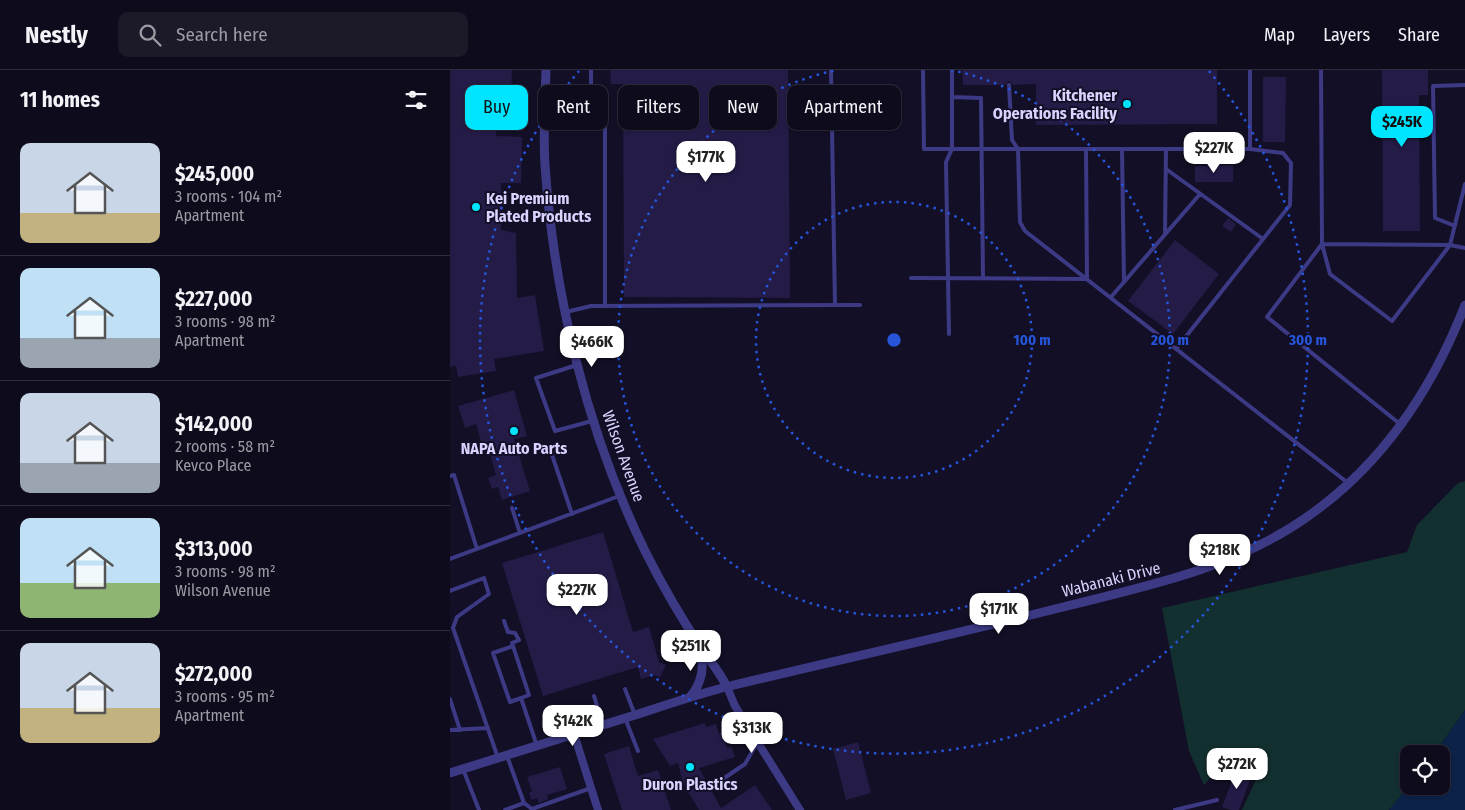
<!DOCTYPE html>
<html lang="en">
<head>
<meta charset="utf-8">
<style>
  :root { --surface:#0e0b1c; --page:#1c1929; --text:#f1f3f6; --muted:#9b9ba3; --line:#2e2b3b; --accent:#00e5ff }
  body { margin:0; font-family:"Fira Sans Condensed",sans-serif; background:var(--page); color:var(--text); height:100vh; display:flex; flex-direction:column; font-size:19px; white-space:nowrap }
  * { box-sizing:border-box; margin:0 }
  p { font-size:16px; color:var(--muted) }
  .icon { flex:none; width:28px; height:28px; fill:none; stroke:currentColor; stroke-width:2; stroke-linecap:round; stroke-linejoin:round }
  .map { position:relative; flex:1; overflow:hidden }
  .sheet { display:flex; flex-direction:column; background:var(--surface); width:450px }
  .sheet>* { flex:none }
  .top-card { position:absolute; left:15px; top:15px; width:475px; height:45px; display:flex; gap:10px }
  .fabs { position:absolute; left:950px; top:675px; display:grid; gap:10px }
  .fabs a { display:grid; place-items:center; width:50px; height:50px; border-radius:10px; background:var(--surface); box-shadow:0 1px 4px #0004,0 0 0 1px var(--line); font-size:25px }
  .price { position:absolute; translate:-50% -42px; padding:0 11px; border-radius:10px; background:#fff; color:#222; font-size:16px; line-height:32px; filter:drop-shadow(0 1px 2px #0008) }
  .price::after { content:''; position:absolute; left:50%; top:30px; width:15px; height:11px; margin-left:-8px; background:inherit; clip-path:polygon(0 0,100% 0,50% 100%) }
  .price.on { background:var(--accent); color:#111 }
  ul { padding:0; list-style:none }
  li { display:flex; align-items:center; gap:15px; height:125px; padding:0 20px }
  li+li { border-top:1px solid var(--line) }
  li span { display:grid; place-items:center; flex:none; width:140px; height:100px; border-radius:10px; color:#555 }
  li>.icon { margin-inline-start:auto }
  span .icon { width:60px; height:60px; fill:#fffc; stroke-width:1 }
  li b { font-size:21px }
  h2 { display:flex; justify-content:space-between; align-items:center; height:60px; padding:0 20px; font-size:21px }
  .tag { padding:0 18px; border-radius:10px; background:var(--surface); box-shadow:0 1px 4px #0004,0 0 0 1px var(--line); font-size:18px; line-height:45px }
  .tag.on { background:var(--accent); color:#111 }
  header { display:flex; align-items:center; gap:30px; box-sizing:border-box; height:70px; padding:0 25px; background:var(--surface); border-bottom:1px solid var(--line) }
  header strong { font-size:24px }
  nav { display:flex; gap:28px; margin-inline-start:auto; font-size:18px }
  .search { width:350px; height:45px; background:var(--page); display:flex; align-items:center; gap:12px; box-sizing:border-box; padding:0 18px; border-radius:10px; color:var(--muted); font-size:19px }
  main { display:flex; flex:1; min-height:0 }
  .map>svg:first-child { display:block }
</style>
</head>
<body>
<header>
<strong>Nestly</strong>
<div class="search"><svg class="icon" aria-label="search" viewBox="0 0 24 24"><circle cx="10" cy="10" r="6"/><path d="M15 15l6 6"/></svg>Search here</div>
<nav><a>Map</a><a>Layers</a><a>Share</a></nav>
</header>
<main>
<section class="sheet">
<h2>11 homes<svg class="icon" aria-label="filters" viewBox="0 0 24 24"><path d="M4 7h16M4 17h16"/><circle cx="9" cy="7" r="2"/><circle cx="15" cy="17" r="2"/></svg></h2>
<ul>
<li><span style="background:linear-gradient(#c9d6e8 70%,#c2b280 0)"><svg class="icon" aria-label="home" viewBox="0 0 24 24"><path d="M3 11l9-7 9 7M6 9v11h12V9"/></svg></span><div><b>$245,000</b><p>3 rooms · 104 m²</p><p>Apartment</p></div></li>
<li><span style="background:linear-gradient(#bfe0f5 70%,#9aa5b1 0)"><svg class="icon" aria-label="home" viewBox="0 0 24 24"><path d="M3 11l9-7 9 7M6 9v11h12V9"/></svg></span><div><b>$227,000</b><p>3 rooms · 98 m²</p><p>Apartment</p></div></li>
<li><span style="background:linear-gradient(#c9d6e8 70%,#9aa5b1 0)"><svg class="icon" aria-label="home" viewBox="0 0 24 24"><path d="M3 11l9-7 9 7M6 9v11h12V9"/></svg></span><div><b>$142,000</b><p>2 rooms · 58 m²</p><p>Kevco Place</p></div></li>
<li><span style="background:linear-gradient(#bfe0f5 65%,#8fb573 0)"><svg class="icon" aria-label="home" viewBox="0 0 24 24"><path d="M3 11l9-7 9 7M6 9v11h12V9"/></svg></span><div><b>$313,000</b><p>3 rooms · 98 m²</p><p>Wilson Avenue</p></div></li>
<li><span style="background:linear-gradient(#c9d6e8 65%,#c2b280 0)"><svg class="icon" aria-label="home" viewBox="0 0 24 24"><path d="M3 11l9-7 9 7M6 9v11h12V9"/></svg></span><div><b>$272,000</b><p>3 rooms · 95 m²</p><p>Apartment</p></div></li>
</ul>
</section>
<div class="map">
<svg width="1015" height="740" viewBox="0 0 1015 740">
  <rect width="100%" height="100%" fill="#130f26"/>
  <path fill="#12302f" d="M1015 411V640L984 684H959V716L939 740H792L809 703 775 692 754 715 739 681 712 538 957 482 967 455 1008 413Z"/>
  <path fill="#0c2248" d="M1015 640V740H939L959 716H991V684H984Z"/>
  <path fill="#241b47" d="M0 0H62L61 29H48L46 66 72 67 71 113H51V160L66 163 67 228 85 225 94 281 44 289 46 301 8 307 6 296 0 297Z
    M160 0H338L340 228 174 227 173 14H161Z
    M512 0H767V54L586 55V14L563 15 559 11 555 15H513Z
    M932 0H978V25H969L970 161H933Z
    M813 7H836L835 72H813Z
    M783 95V112H745V96Z
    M778 148 786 154 781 162 772 156Z
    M725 170 769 204 723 264 678 231Z
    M64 320 77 366 64 369 80 421 52 430 48 417 42 419 38 408 46 405 38 377 33 378 26 354 15 358 8 336Z
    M153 462 183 562 199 557 209 592 216 595 210 607 204 605 191 609 188 597 93 626 52 493Z
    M255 653 256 657 266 654 269 664 273 663 277 678 281 676 285 687 249 698 271 738 305 715 322 740H249L233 713 228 693 220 696 203 669Z
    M408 672 421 723 396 730 383 679Z
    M179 676 188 706 208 700 221 740H172L154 684Z
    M110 697 117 719 97 725 98 729 89 733 87 728 81 730 79 722H82L77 707Z
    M787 698 802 704 789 740H781L772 737Z"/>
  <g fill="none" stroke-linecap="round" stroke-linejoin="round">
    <path stroke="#3d3a85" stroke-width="4" d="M141 0V20L151 33 155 44V236
      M381 0 385 235
      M473 0 474 79H800L833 83 841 93 840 135 726 279
      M871 0 872 174 880 204 942 251 1000 175 1015 114
      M559 15 562 70 568 79 570 152 575 161 898 413
      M96 20H141
      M502 27 531 28 533 208
      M672 79 674 211
      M800 79V0
      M716 99 813 169
      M1005 156 985 148 983 16 1015 15
      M715 164 716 79
      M872 174 817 247 950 354
      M872 174 1000 175 1015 178
      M461 208 637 209 636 79
      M661 227 750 124
      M116 242 141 236 410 235
      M499 264 496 92 502 79V0
      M127 295 86 308 105 361 142 351
      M101 382 122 444
      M0 406 4 405 27 479
      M62 438 70 463
      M0 489 169 426
      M0 521 34 508 39 524 7 547 3 558 48 688
      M54 551 58 562 65 563 69 570 62 573 63 576
      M175 619 185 645
      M144 626 153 655
      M71 628 60 632 43 583 63 576 79 625 71 628 87 676
      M0 629 10 660
      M175 648 188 681
      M0 660 38 658
      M13 699 29 740
      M267 713 295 694 307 673
      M74 733 82 739 141 718
      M55 740 74 733 57 686
      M725 740 767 730"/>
    <path stroke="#3d3a85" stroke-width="8" d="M277 617 285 636 350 740
      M124 664 148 740"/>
    <path stroke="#3d3a85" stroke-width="9" d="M96 0C95 31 93 63 95 95 104 226 137 362 195 481 212 515 231 548 252 579 261 592 270 603 277 617
      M240 627C253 612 253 599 252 579
      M0 703C62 684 123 664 185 645 216 635 248 624 280 616 388 590 497 566 605 539 692 517 782 500 857 447 932 395 982 320 1015 235"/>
  </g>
  <g fill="none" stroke="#2655da" stroke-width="2.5" stroke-dasharray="2.5 5">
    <circle cx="444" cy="270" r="138"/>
    <path d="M501 0A276 276 0 1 1 387 0"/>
    <path d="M759 1A414 414 0 1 1 129 1"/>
  </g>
  <g fill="#00e5ff" stroke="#130f26" stroke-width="2">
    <circle cx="677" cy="34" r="5"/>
    <circle cx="26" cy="137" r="5"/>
    <circle cx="64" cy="361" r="5"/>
    <circle cx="240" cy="697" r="5"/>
  </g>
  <g text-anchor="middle" stroke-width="4" stroke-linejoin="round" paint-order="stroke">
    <g font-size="16" font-weight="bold" fill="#d9d4ff" stroke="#130f26">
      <text x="667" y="31" text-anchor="end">Kitchener<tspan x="667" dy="18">Operations Facility</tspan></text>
      <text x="36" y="134" text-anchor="start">Kei Premium<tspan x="36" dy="18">Plated Products</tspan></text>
      <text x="64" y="384">NAPA Auto Parts</text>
      <text x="240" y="720">Duron Plastics</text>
    </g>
    <g font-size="16" fill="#d9d4ff" stroke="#130f26">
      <text transform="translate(174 386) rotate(70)" y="6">Wilson Avenue</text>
      <text transform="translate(661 509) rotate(-14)" y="6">Wabanaki Drive</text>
    </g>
  </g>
  <circle cx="444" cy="270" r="8" fill="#2655da" stroke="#130f26" stroke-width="2.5"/>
  <g font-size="15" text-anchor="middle" font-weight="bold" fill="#2655da" stroke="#130f26" stroke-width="4" stroke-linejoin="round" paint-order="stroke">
    <text x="582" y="275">100 m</text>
    <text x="720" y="275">200 m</text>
    <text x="858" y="275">300 m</text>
  </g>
</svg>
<div class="fabs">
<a><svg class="icon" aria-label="locate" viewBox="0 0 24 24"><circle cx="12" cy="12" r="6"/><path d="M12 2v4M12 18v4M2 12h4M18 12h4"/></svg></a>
</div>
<b class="price on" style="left:952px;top:78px">$245K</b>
<b class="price" style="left:764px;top:104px">$227K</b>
<b class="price" style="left:256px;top:113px">$177K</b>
<b class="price" style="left:142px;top:298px">$466K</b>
<b class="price" style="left:770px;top:506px">$218K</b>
<b class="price" style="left:127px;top:546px">$227K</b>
<b class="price" style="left:549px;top:565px">$171K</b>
<b class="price" style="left:241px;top:602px">$251K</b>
<b class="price" style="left:123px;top:677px">$142K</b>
<b class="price" style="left:302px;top:684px">$313K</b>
<b class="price" style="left:787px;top:720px">$272K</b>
<div class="top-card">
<a class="tag on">Buy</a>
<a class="tag">Rent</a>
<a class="tag">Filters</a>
<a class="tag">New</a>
<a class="tag">Apartment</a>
</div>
</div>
</main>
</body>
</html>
